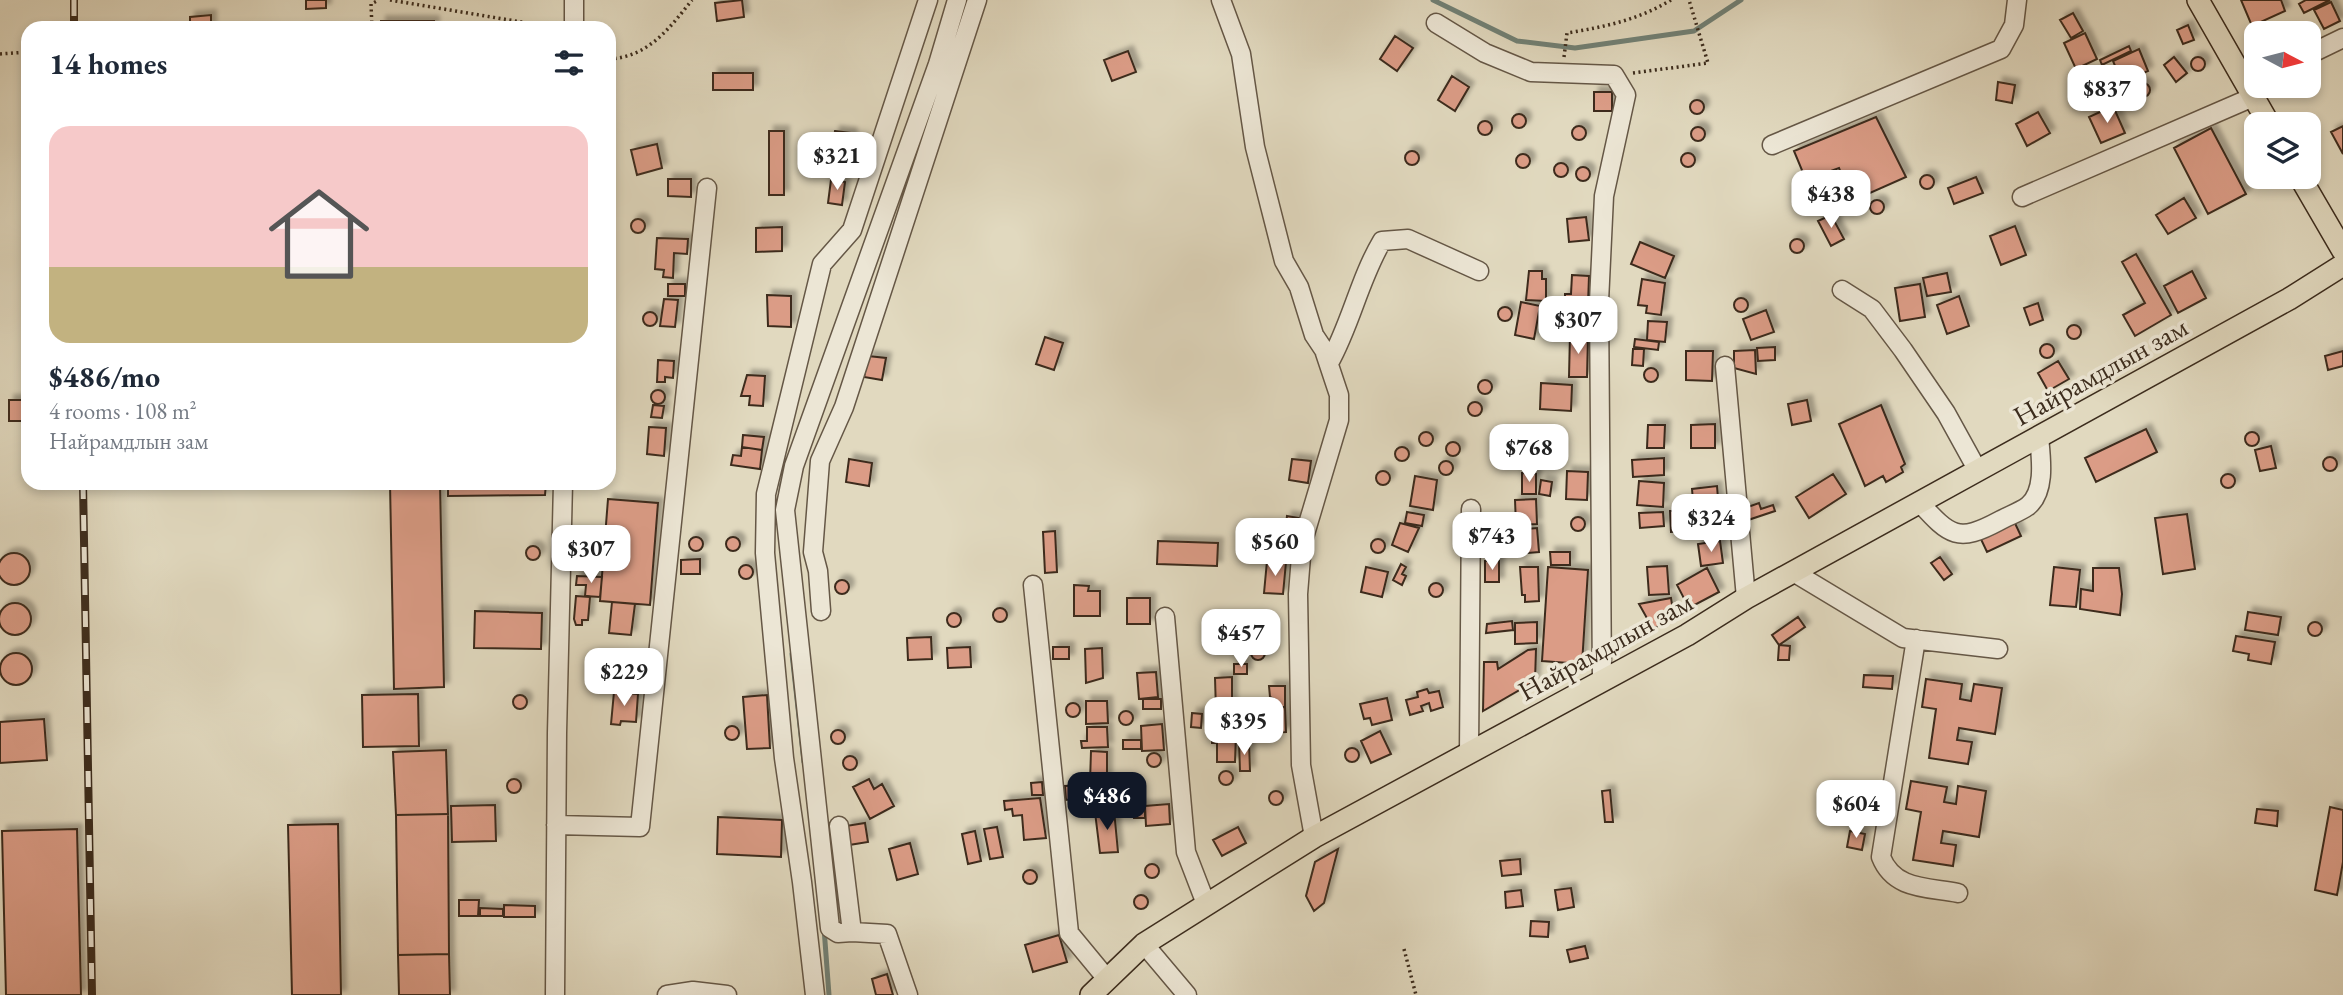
<!DOCTYPE html>
<html lang="en">
<head>
<meta charset="utf-8">
<style>
  :root { --surface:#fff; --page:#f6f6f7; --text:#1f2937; --muted:#747a83; --line:#e0e1e3; --accent:#111827 }
  body { margin:0; font-family:"EB Garamond",serif; background:var(--page); color:var(--text); height:100vh; display:flex; flex-direction:column; font-size:26px; white-space:nowrap }
  * { box-sizing:border-box; margin:0 }
  p { font-size:23px; color:var(--muted) }
  .icon { flex:none; width:38px; height:38px; fill:none; stroke:currentColor; stroke-width:2; stroke-linecap:round; stroke-linejoin:round }
  .map { position:relative; flex:1; overflow:hidden }
  .panel { position:absolute; left:21px; top:21px; width:595px; height:469px; display:flex; flex-direction:column; background:var(--surface); border-radius:21px; box-shadow:0 4px 10px #0003 }
  .panel>* { flex:none }
  .needle { width:46px; rotate:97deg }
  .buttons { position:absolute; left:2244px; top:21px; display:grid; gap:14px }
  .buttons a { display:grid; place-items:center; width:77px; height:77px; border-radius:14px; background:var(--surface); box-shadow:0 4px 10px #0003; font-size:35px }
  .price { position:absolute; translate:-50% -60px; padding:0 16px; border-radius:14px; background:#fff; color:#222; font-size:23px; line-height:46px; filter:drop-shadow(0 2px 4px #0008) }
  .price::after { content:''; position:absolute; left:50%; top:42px; width:21px; height:16px; margin-left:-10px; background:inherit; clip-path:polygon(0 0,100% 0,50% 100%) }
  .price.current { background:var(--accent); color:#fff }
  ul { padding:0; list-style:none }
  li { display:grid; align-content:center; gap:14px; height:371px; padding:0 28px }
  li+li { border-top:2px solid var(--line) }
  li span { display:grid; place-items:center; height:217px; border-radius:21px; color:#555 }
  li>.icon { margin-inline-start:auto }
  span .icon { width:126px; height:126px; fill:#fffc; stroke-width:1 }
  li b { font-size:30px }
  h2 { display:flex; justify-content:space-between; align-items:center; height:84px; padding:0 28px; font-size:30px }
  .map>svg:first-child { display:block }
</style>
</head>
<body>
<div class="map">
<svg width="2343" height="995" viewBox="0 0 2343 995">
  <defs>
    <filter id="shadow"><feDropShadow dx="5" dy="-5" stdDeviation="2" flood-color="#0004"/></filter>
  </defs>
  <rect width="100%" height="100%" fill="#e1d9bf"/>
  <filter id="stains"><feTurbulence type="fractalNoise" baseFrequency=".00286" numOctaves="4"/><feColorMatrix values="0 0 0 0 .2 0 0 0 0 .09 0 0 0 0 .02 0 0 0 .5 -.17"/></filter>
  <radialGradient id="worn" r=".72"><stop offset=".6" stop-color="#630" stop-opacity="0"/><stop offset="1" stop-color="#630" stop-opacity=".3"/></radialGradient>
  <g fill="none" stroke-linecap="round" stroke-linejoin="round">
    <path stroke="#718176" stroke-width="5" d="M1433 0 1517 41 1575 48 1694 31 1741 0
      M779 505 782 484
      M792 654 804 762
      M824 928 829 995"/>
  </g>
  <path fill="#db9c86" stroke="#3c2c1d" stroke-width="2" filter="url(#shadow)" d="M306 0H326V8L306 9Z
    M742 0 744 17 717 21 715 3Z
    M2241 0H2281L2285 11 2252 26Z
    M2306 0H2330L2304 13 2299 4Z
    M2331 2 2340 21 2324 29 2314 10Z
    M2073 13 2083 31 2071 38 2060 20Z
    M211 15V28H190V17Z
    M381 21H434V28H381Z
    M2188 25 2194 40 2183 44 2177 30Z
    M2085 33 2097 59 2076 69 2064 43Z
    M1395 36 1413 48 1397 71 1380 59Z
    M2129 46 2131 51 2102 65 2100 60Z
    M2139 49 2148 71 2127 80 2123 70 2118 73 2113 61Z
    M1128 51 1136 72 1112 81 1104 60Z
    M2191 64a7 7 0 1 1 14 0a7 7 0 1 1-14 0Z
    M2174 57 2187 73 2176 82 2164 65Z
    M713 73H753V90H713Z
    M2098 73 2109 98 2092 106 2080 81Z
    M1452 76 1469 87 1455 111 1438 100Z
    M1998 82 2015 85 2012 103 1996 100Z
    M2136 90a7 7 0 1 1 14 0a7 7 0 1 1-14 0Z
    M1594 92H1612V111H1594Z
    M1690 107a7 7 0 1 1 14 0a7 7 0 1 1-14 0Z
    M2113 106 2125 133 2101 143 2089 117Z
    M2038 112 2050 133 2027 146 2016 124Z
    M1512 121a7 7 0 1 1 14 0a7 7 0 1 1-14 0Z
    M1876 117 1906 177 1852 201 1839 168 1806 180 1794 151Z
    M1478 128a7 7 0 1 1 14 0a7 7 0 1 1-14 0Z
    M1572 133a7 7 0 1 1 14 0a7 7 0 1 1-14 0Z
    M2343 126V154L2331 132Z
    M1691 134a7 7 0 1 1 14 0a7 7 0 1 1-14 0Z
    M2211 128 2246 194 2208 214 2174 148Z
    M769 131H784V195H769Z
    M835 131 852 133 849 156 832 153Z
    M657 144 662 168 637 175 631 150Z
    M1405 158a7 7 0 1 1 14 0a7 7 0 1 1-14 0Z
    M1681 160a7 7 0 1 1 14 0a7 7 0 1 1-14 0Z
    M1516 161a7 7 0 1 1 14 0a7 7 0 1 1-14 0Z
    M1554 170a7 7 0 1 1 14 0a7 7 0 1 1-14 0Z
    M1576 174a7 7 0 1 1 14 0a7 7 0 1 1-14 0Z
    M1920 182a7 7 0 1 1 14 0a7 7 0 1 1-14 0Z
    M1976 177 1983 193 1954 204 1948 188Z
    M668 179H691V197L668 196Z
    M831 180 845 182 842 205 828 203Z
    M2184 198 2196 218 2168 234 2156 215Z
    M1870 207a7 7 0 1 1 14 0a7 7 0 1 1-14 0Z
    M1831 215 1844 239 1831 246 1818 221Z
    M1586 217 1589 240 1569 242 1567 219Z
    M631 226a7 7 0 1 1 14 0a7 7 0 1 1-14 0Z
    M2015 226 2026 255 2001 265 1990 236Z
    M782 227V251L756 252V228Z
    M657 238 688 239 687 254 674 253 673 278 663 277 664 270 655 269Z
    M1790 246a7 7 0 1 1 14 0a7 7 0 1 1-14 0Z
    M1640 242 1674 256 1665 278 1631 264Z
    M2136 254 2171 315 2135 336 2123 315 2145 303 2122 262Z
    M1529 271H1542V279H1546V301L1526 300Z
    M2192 271 2206 298 2178 313 2164 286Z
    M1947 273 1951 292 1927 296 1923 278Z
    M1572 275 1589 276 1588 304 1565 303V294H1571Z
    M1642 279 1665 283 1661 315 1646 313 1647 306 1638 305Z
    M668 284H685V296H668Z
    M1920 284 1925 317 1900 321 1895 288Z
    M767 295 791 296V327L768 326Z
    M1959 296 1969 326 1947 334 1937 305Z
    M1734 305a7 7 0 1 1 14 0a7 7 0 1 1-14 0Z
    M664 299 678 300 675 327 660 326Z
    M1521 302 1540 306 1534 339 1515 335Z
    M2038 303 2043 320 2030 325 2024 308Z
    M1498 314a7 7 0 1 1 14 0a7 7 0 1 1-14 0Z
    M1766 310 1774 332 1751 340 1743 319Z
    M643 319a7 7 0 1 1 14 0a7 7 0 1 1-14 0Z
    M1648 321 1667 322 1665 342 1647 340Z
    M2067 332a7 7 0 1 1 14 0a7 7 0 1 1-14 0Z
    M1570 334 1588 335 1587 377H1569Z
    M1045 337 1063 343 1054 370 1036 364Z
    M1635 339 1659 342 1658 350 1634 347Z
    M2040 351a7 7 0 1 1 14 0a7 7 0 1 1-14 0Z
    M1775 347V360L1758 361 1757 348Z
    M1633 349H1644L1643 366 1632 365Z
    M1755 350 1756 374 1734 368V351Z
    M1686 351H1713L1712 381 1686 380Z
    M2343 351V366L2328 370 2325 356Z
    M868 356 886 358 882 380 864 377Z
    M658 360 674 361 673 378 665 377V382H657Z
    M2058 361 2069 379 2048 391 2038 373Z
    M1644 375a7 7 0 1 1 14 0a7 7 0 1 1-14 0Z
    M747 375 765 376 763 406 749 405 750 396H741Z
    M1478 387a7 7 0 1 1 14 0a7 7 0 1 1-14 0Z
    M1541 383 1572 385 1571 411 1540 409Z
    M651 397a7 7 0 1 1 14 0a7 7 0 1 1-14 0Z
    M9 400H28V421H9Z
    M1807 400 1811 421 1792 425 1788 404Z
    M1468 409a7 7 0 1 1 14 0a7 7 0 1 1-14 0Z
    M653 405 664 406 662 418 651 417Z
    M1881 405 1905 464 1901 467 1903 472 1886 482 1883 476 1865 486 1839 424Z
    M1715 424V448H1691V425Z
    M1648 425H1665L1664 448H1647Z
    M649 427 666 428 664 456 647 454Z
    M2146 429 2157 452 2096 482 2085 458Z
    M1419 439a7 7 0 1 1 14 0a7 7 0 1 1-14 0Z
    M2245 439a7 7 0 1 1 14 0a7 7 0 1 1-14 0Z
    M1507 433 1530 435 1528 458 1505 456Z
    M743 435 764 437 762 450 742 447Z
    M1446 449a7 7 0 1 1 14 0a7 7 0 1 1-14 0Z
    M2271 446 2276 468 2260 471 2255 450Z
    M1395 454a7 7 0 1 1 14 0a7 7 0 1 1-14 0Z
    M742 447 762 450 760 469 731 465 733 455 741 456Z
    M2323 464a7 7 0 1 1 14 0a7 7 0 1 1-14 0Z
    M1664 458V475L1633 477 1632 460Z
    M849 459 872 463 869 486 846 482Z
    M1292 459 1311 461 1308 483 1289 480Z
    M1439 468a7 7 0 1 1 14 0a7 7 0 1 1-14 0Z
    M1376 478a7 7 0 1 1 14 0a7 7 0 1 1-14 0Z
    M1567 471 1588 472 1587 500 1566 499Z
    M1522 473 1536 474V494H1522Z
    M2221 481a7 7 0 1 1 14 0a7 7 0 1 1-14 0Z
    M1833 474 1846 494 1809 518 1796 497Z
    M1415 476 1437 480 1433 510 1410 506Z
    M1541 480 1552 482 1550 496 1539 494Z
    M1639 481 1664 483 1663 507 1637 505Z
    M390 483H440L444 687 394 689Z
    M448 483H546L545 495 448 496Z
    M1717 486 1719 511 1694 513 1692 489Z
    M608 499 658 503 650 605 600 601Z
    M1536 499 1537 524 1516 525 1515 500Z
    M1759 503 1761 509 1773 505 1775 511 1745 521V508Z
    M1670 511H1686L1687 531 1671 532Z
    M1407 512 1424 515 1422 526 1405 523Z
    M1663 512 1664 526 1640 528 1639 513Z
    M2187 514 2195 569 2163 574 2155 518Z
    M1287 516 1299 518 1296 544 1284 542Z
    M1571 524a7 7 0 1 1 14 0a7 7 0 1 1-14 0Z
    M2013 519 2021 536 1987 552 1979 535Z
    M1400 523 1419 528 1408 552 1392 545Z
    M1537 528 1539 552 1528 553 1526 529Z
    M1055 531 1057 572 1045 573 1043 532Z
    M726 544a7 7 0 1 1 14 0a7 7 0 1 1-14 0Z
    M689 544a7 7 0 1 1 14 0a7 7 0 1 1-14 0Z
    M1371 546a7 7 0 1 1 14 0a7 7 0 1 1-14 0Z
    M1158 541 1218 543 1217 566 1157 564Z
    M1720 541 1723 563 1701 566 1698 544Z
    M526 553a7 7 0 1 1 14 0a7 7 0 1 1-14 0Z
    M1550 552H1570V565H1551Z
    M-2 569a16 16 0 1 1 32 0a16 16 0 1 1-32 0Z
    M1940 557 1952 574 1944 580 1931 563Z
    M700 559V574H681V560Z
    M1267 561 1286 562 1283 594 1264 593Z
    M1485 561H1499V582H1485Z
    M1401 564 1406 567 1402 574 1406 576 1402 585 1393 580Z
    M739 572a7 7 0 1 1 14 0a7 7 0 1 1-14 0Z
    M1667 566 1669 594 1649 595 1647 567Z
    M1366 567 1388 572 1382 597 1361 592Z
    M1520 567H1538L1539 601 1525 602V595H1522Z
    M1548 567 1588 570 1582 664 1542 661Z
    M2054 567 2080 570 2076 607 2050 605Z
    M1707 568 1719 592 1689 608 1677 585Z
    M2093 568H2119L2122 594 2120 615 2080 609 2081 589 2093 591Z
    M577 576 602 577 600 597 585 596 586 585H576Z
    M835 587a7 7 0 1 1 14 0a7 7 0 1 1-14 0Z
    M1429 590a7 7 0 1 1 14 0a7 7 0 1 1-14 0Z
    M1074 585 1089 586 1088 591H1100V616H1074Z
    M576 596 590 597 588 620H582V625H576L574 619Z
    M1127 598H1150V624H1127Z
    M1671 598 1674 617 1653 629 1639 604Z
    M612 602 635 604 631 635 609 633Z
    M-1 619a16 16 0 1 1 32 0a16 16 0 1 1-32 0Z
    M993 615a7 7 0 1 1 14 0a7 7 0 1 1-14 0Z
    M475 611 542 613 541 649 474 648Z
    M2248 612 2281 617 2278 635 2245 630Z
    M947 620a7 7 0 1 1 14 0a7 7 0 1 1-14 0Z
    M1798 617 1805 627 1779 645 1772 635Z
    M1512 621 1513 630 1486 633 1487 624Z
    M2308 629a7 7 0 1 1 14 0a7 7 0 1 1-14 0Z
    M1537 622V643L1515 644V623Z
    M1213 629H1229L1230 648 1214 649Z
    M2236 636 2275 642 2271 664 2248 660 2249 654 2233 651Z
    M931 637 932 659 908 660 907 638Z
    M1779 645 1790 646 1789 660H1778Z
    M1251 653a7 7 0 1 1 14 0a7 7 0 1 1-14 0Z
    M970 647 971 667 948 668 947 648Z
    M1053 647H1069V659H1053Z
    M1102 648 1103 678 1086 683 1085 649Z
    M1536 649 1535 681 1483 711 1484 662H1497L1498 669 1528 650Z
    M0 669a16 16 0 1 1 32 0a16 16 0 1 1-32 0Z
    M1234 664H1247V674H1234Z
    M1156 672 1158 697 1139 699 1137 673Z
    M1864 675 1893 676 1892 689 1863 687Z
    M1232 677V711H1216L1215 678Z
    M1926 679 1962 684 1960 699 1971 701 1974 684 2002 688 1995 734 1959 728 1957 740 1972 742 1968 764 1929 758 1936 709 1922 707Z
    M1269 686H1285V707H1277L1276 700 1270 697Z
    M1427 689 1429 693 1439 691 1443 707 1431 711 1429 703 1421 706 1423 711 1410 715 1406 700 1418 697 1417 692Z
    M614 692 638 694 636 722 621 721 620 725 611 724Z
    M418 694 419 746 363 747 362 695Z
    M513 702a7 7 0 1 1 14 0a7 7 0 1 1-14 0Z
    M767 695 770 748 747 749 743 697Z
    M1387 698 1392 720 1372 725 1370 718 1364 719 1360 704Z
    M1143 699H1161V709H1143Z
    M1086 701H1107L1108 723 1086 724Z
    M1066 710a7 7 0 1 1 14 0a7 7 0 1 1-14 0Z
    M1285 707 1286 732 1265 733 1264 708Z
    M1119 718a7 7 0 1 1 14 0a7 7 0 1 1-14 0Z
    M1192 713 1202 714 1201 728 1191 727Z
    M44 719 47 760 0 763V722Z
    M1162 724 1164 750 1142 751 1141 726Z
    M725 733a7 7 0 1 1 14 0a7 7 0 1 1-14 0Z
    M1087 727H1107L1108 747 1082 748 1081 741H1087Z
    M831 737a7 7 0 1 1 14 0a7 7 0 1 1-14 0Z
    M1380 731 1391 754 1371 763 1361 741Z
    M1212 733H1236L1235 762H1217V743H1212Z
    M1123 740H1141V749H1123Z
    M1239 742H1249L1250 771H1240Z
    M1345 755a7 7 0 1 1 14 0a7 7 0 1 1-14 0Z
    M446 750 448 814 396 815 393 752Z
    M1091 751 1107 752V778H1101V783L1090 782Z
    M1147 760a7 7 0 1 1 14 0a7 7 0 1 1-14 0Z
    M843 763a7 7 0 1 1 14 0a7 7 0 1 1-14 0Z
    M1219 778a7 7 0 1 1 14 0a7 7 0 1 1-14 0Z
    M507 786a7 7 0 1 1 14 0a7 7 0 1 1-14 0Z
    M869 779 874 789 882 784 894 806 870 819 853 787Z
    M1911 781 1947 787 1944 802 1956 804 1958 786 1986 791 1979 837 1943 831 1941 843 1956 845 1953 866 1913 860 1921 812 1906 809Z
    M1042 782 1043 795H1032L1031 783Z
    M1081 785 1082 798 1066 800 1065 786Z
    M1610 790 1613 822H1605L1602 791Z
    M1269 798a7 7 0 1 1 14 0a7 7 0 1 1-14 0Z
    M1040 798 1046 838 1024 840 1022 815 1013 816 1012 809 1005 810 1004 801Z
    M1169 804 1170 824 1146 826 1145 806Z
    M495 805 496 841 452 842 451 806Z
    M1134 805H1145V818H1134Z
    M2330 807 2343 810V862L2337 895 2315 890Z
    M2257 809 2278 811 2277 826 2255 823Z
    M1114 810 1118 852 1100 853 1095 812Z
    M448 814 449 954 398 955 396 815Z
    M718 817 782 820 781 857 717 854Z
    M865 823 868 842 849 845 846 826Z
    M338 824 341 995H292L288 825Z
    M997 827 1003 857 990 859 984 829Z
    M1238 827 1246 843 1222 856 1213 840Z
    M77 829 81 995H6L2 831Z
    M975 831 981 861 968 864 962 834Z
    M1850 831 1865 834 1862 850 1847 847Z
    M910 843 918 874 897 880 889 849Z
    M1338 849 1324 903 1314 911 1306 896 1315 862Z
    M1520 859 1521 874 1502 876 1500 861Z
    M1145 871a7 7 0 1 1 14 0a7 7 0 1 1-14 0Z
    M1023 877a7 7 0 1 1 14 0a7 7 0 1 1-14 0Z
    M1571 888 1574 907 1558 910 1555 890Z
    M1521 890 1523 906 1506 908 1505 892Z
    M1134 902a7 7 0 1 1 14 0a7 7 0 1 1-14 0Z
    M459 900H479L478 916H459Z
    M504 905 535 906V917H504Z
    M480 908 503 909V916H480Z
    M1531 921 1549 922 1548 937 1530 936Z
    M1059 935 1067 962 1033 972 1025 945Z
    M1585 946 1588 958 1570 962 1567 950Z
    M449 954 450 995H399L398 955Z
    M887 974 893 995H876L872 979Z"/>
  <g fill="none" stroke-linecap="round" stroke-linejoin="round">
    <g stroke="#655746" stroke-width="21">
      <path id="minor" d="M574 0V28
        M1221 0 1241 54 1255 147 1284 261 1299 287 1314 335 1324 350 1339 395V420L1302 544 1298 594 1301 765 1314 837
        M1436 23 1485 53 1531 72 1614 75 1626 95 1604 196 1599 302 1602 681
        M2308 55 2343 38
        M1772 145 2001 49 2014 25 2017 0
        M2022 197 2253 97
        M1842 290 1872 309 1903 350 1946 413 1978 471
        M1329 363C1351 324 1359 280 1382 241L1408 239 1479 271
        M1725 366 1746 598
        M1920 503C1950 536 1958 543 1999 521 2008 516 2020 512 2028 506 2046 491 2041 458 2039 437
        M1795 573 1903 638 1998 649
        M1033 585 1069 933 1107 979
        M821 611 818 571 813 552 820 461 844 407 977 0
        M1165 617 1186 852 1206 904
        M1916 639 1881 857C1894 890 1927 887 1958 893
        M1469 751 1471 509
        M556 825 640 827 707 188
        M839 826 852 932 887 934 908 995
        M852 932 838 933 830 928 785 510 794 466 938 64 957 0
        M1144 944 1187 995
        M555 995 557 733 563 483
        M667 995 693 991 727 995
        M815 995 802 882 784 758 765 553 766 494 822 264 852 230 928 0"/>
    </g>
    <g stroke="#3c2c1d" stroke-width="24">
      <path id="major" d="M2198 0 2269 124
        M2300 177 2343 251
        M1091 995 1144 944 1314 837 1687 635 1746 598 2289 299 2343 265"/>
    </g>
    <path stroke="#3c2c1d" stroke-width="3.5" stroke-dasharray="2 3.5" stroke-linecap="butt" d="M390 0 557 28
      M372 28 371 4 379 0
      M0 54 28 52
      M1564 57 1567 33C1604 27 1638 20 1671 0
      M609 59C648 57 669 29 692 0
      M1633 73 1708 63 1689 0
      M1404 949 1416 995"/>
    <use href="#minor" stroke="#ece6d5" stroke-width="18"/>
    <use href="#major" stroke="#e1d9bf" stroke-width="21"/>
    <g stroke="#3c2c1d" stroke-width="8">
      <path id="rail" d="M74 0V28
        M83 483 92 995"/>
    </g>
    <use href="#rail" stroke="#ece6d5" stroke-width="5" stroke-dasharray="16" stroke-linecap="butt"/>
  </g>
  <g text-anchor="middle" stroke-width="7" stroke-linejoin="round" paint-order="stroke">
    <g font-size="28" fill="#3c2c1d" stroke="#ece6d5">
      <text transform="translate(2100 371) rotate(-29)" y="10">Найрамдлын зам</text>
      <text transform="translate(1605 646) rotate(-29)" y="10">Найрамдлын зам</text>
    </g>
  </g>
  <rect width="100%" height="100%" filter="url(#stains)"/>
  <rect width="100%" height="100%" fill="url(#worn)"/>
</svg>
<div class="buttons">
<a><svg class="needle" viewBox="-14 -14 28 28"><path d="M0-13l5 13h-10z" fill="#e53935"/><path d="M0 13l5-13h-10z" fill="#747a83"/></svg></a>
<a><svg class="icon" aria-label="layers" viewBox="0 0 24 24"><path d="M12 4l9 5-9 5-9-5zM3 14l9 5 9-5"/></svg></a>
</div>
<b class="price" style="left:2107px;top:125px">$837</b>
<b class="price" style="left:837px;top:192px">$321</b>
<b class="price" style="left:1831px;top:230px">$438</b>
<b class="price" style="left:1578px;top:356px">$307</b>
<b class="price" style="left:1529px;top:484px">$768</b>
<b class="price" style="left:1711px;top:554px">$324</b>
<b class="price" style="left:1492px;top:572px">$743</b>
<b class="price" style="left:1275px;top:578px">$560</b>
<b class="price" style="left:591px;top:585px">$307</b>
<b class="price" style="left:1241px;top:669px">$457</b>
<b class="price" style="left:624px;top:708px">$229</b>
<b class="price" style="left:1244px;top:757px">$395</b>
<b class="price current" style="left:1107px;top:832px">$486</b>
<b class="price" style="left:1856px;top:840px">$604</b>
<section class="panel">
<h2>14 homes<svg class="icon" aria-label="filters" viewBox="0 0 24 24"><path d="M4 7h16M4 17h16"/><circle cx="9" cy="7" r="2"/><circle cx="15" cy="17" r="2"/></svg></h2>
<ul>
<li><span style="background:linear-gradient(#f6c9c9 65%,#c2b280 0)"><svg class="icon" aria-label="home" viewBox="0 0 24 24"><path d="M3 11l9-7 9 7M6 9v11h12V9"/></svg></span><div><b>$486/mo</b><p>4 rooms · 108 m²</p><p>Найрамдлын зам</p></div></li>
</ul>
</section>
</div>
</body>
</html>
